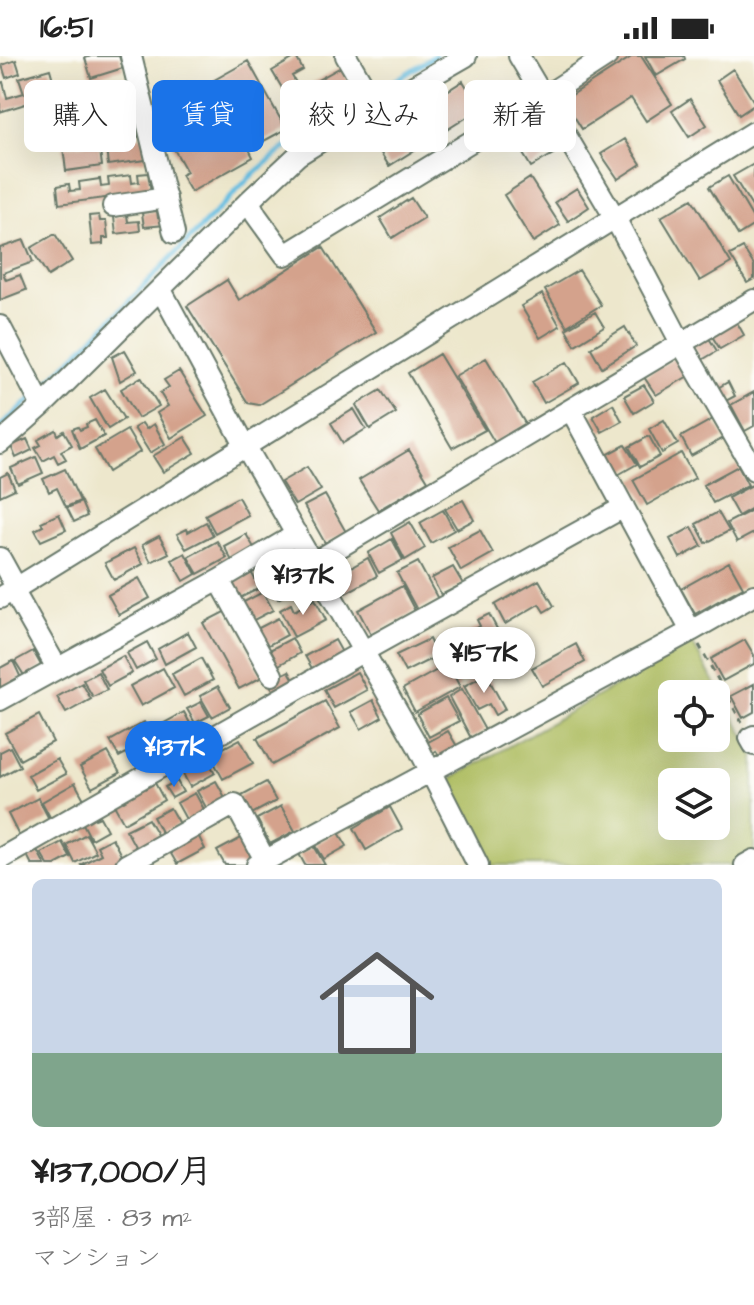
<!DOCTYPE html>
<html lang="ja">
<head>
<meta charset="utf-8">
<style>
  :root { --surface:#fff; --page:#f6f6f6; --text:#222; --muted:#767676; --line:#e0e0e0; --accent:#1a73e8 }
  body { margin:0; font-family:"Architects Daughter","Klee One",sans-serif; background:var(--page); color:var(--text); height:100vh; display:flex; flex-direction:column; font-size:30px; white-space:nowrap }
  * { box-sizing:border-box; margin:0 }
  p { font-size:26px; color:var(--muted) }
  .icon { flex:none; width:44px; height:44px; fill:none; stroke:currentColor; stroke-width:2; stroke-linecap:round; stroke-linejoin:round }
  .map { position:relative; height:809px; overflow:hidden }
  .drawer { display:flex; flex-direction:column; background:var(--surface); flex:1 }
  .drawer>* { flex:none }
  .guide { position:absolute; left:24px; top:24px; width:706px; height:72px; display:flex; gap:16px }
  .controls { position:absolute; left:658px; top:624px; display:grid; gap:16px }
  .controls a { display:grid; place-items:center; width:72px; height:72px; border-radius:12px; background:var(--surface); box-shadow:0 8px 32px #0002; font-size:40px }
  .price { position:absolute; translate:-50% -68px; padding:0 18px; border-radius:28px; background:#fff; color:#222; font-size:26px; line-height:52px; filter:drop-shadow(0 2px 4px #0008) }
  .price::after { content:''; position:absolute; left:50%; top:48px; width:24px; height:18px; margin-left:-12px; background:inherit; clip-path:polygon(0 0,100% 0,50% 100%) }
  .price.current { background:var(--accent); color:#fff }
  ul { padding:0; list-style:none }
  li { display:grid; align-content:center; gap:16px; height:424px; padding:0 32px }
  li+li { border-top:2px solid var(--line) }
  li span { display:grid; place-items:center; height:248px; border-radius:12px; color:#555 }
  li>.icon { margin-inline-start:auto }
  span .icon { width:144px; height:144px; fill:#fffc; stroke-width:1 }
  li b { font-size:34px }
  .chip { padding:0 28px; border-radius:12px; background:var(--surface); box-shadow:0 8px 32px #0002; font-size:28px; line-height:72px }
  .chip.current { background:var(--accent); color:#fff }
  .status { display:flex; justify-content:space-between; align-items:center; height:56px; padding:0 40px; background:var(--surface); direction:ltr }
  .status svg { height:22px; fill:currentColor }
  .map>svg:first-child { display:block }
</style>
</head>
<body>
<div class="status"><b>16:51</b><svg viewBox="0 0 49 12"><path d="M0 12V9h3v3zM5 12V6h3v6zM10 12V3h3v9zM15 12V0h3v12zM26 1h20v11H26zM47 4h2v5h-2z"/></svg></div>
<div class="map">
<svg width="754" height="809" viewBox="0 0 754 809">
  <rect width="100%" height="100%" fill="#fdfcf7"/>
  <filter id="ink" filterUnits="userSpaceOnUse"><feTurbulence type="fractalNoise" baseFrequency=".0125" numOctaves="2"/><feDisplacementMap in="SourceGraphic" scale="16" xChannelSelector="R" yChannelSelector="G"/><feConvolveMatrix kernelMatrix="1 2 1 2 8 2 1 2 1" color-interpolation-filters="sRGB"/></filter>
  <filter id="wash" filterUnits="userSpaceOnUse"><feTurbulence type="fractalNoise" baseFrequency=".006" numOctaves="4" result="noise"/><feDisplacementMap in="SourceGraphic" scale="32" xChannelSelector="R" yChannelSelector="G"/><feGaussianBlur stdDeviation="1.8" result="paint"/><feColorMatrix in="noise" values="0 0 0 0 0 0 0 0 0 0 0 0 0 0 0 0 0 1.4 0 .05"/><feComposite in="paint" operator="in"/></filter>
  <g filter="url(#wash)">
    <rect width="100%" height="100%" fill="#ede7cc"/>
    <path fill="#acbb5d" stroke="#667c48" stroke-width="2" fill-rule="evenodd" d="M692 587 754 696V797L733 809H488L445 726ZM672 638H716V682H672ZM672 726H716V770H672Z"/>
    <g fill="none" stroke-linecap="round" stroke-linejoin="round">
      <path stroke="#65bee2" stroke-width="5" d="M375 37 435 0
        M39 335 104 271 250 121 282 94 366 42
        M0 371 32 342"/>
    </g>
    <g id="blocks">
      <path fill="#d4a28c" d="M91 0H119L123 12 91 22 85 2Z
        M633 0H641L672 48 646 65 631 42 582 73 564 44Z
        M645 0H684L685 3 656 20Z
        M296 1 303 14 292 20 298 30 285 37 272 15Z
        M16 4 20 17 6 22 2 9Z
        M248 5 286 73 249 93 253 101 191 136 181 119 187 116 154 58Z
        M341 11 353 32 301 61 289 40Z
        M50 13 57 38 0 56V27L3 26 7 42 24 37 19 22Z
        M733 13 754 46V49L739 59 717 24Z
        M463 25 480 53 389 110 372 83Z
        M690 43 707 69 689 81 672 55Z
        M537 68 555 97 531 111 514 83Z
        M143 80 146 104 108 109 105 85Z
        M625 83 641 108 618 123 601 98Z
        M99 86 102 110 66 115 63 91Z
        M754 108V154L733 120Z
        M148 117 151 136 59 148 57 130 69 128 70 135 80 134 79 126 100 123 101 131 109 130 108 122 131 119 132 127 139 126 138 118Z
        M728 120 754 164V169L738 179 709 131Z
        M530 122 560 169 533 186 504 139Z
        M577 132 589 151 568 165 555 146Z
        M411 142 424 162 392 182 380 162Z
        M692 143 731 207 700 225 661 161Z
        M157 155 158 162 165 161V169L144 171 142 157Z
        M99 159 100 165H106L108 182H103V188L92 189 89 160Z
        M127 159 128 166 139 165 140 175 116 178 114 161Z
        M55 178 72 205 48 220 31 192Z
        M24 184 33 206 3 217 6 224 20 219 26 234 0 244V192Z
        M323 191 376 276 259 349 248 347 187 250 227 224 239 244Z
        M743 192 754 209V223L747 227 730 199Z
        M579 214 601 249 567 270 545 234Z
        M542 238 560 270 540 282 521 250Z
        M595 256 604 271 575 289 566 273Z
        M735 263 744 279 720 293 710 277Z
        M625 271 636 290 602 311 591 292Z
        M707 279 717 295 702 304 692 288Z
        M125 294 137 315 120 325 112 301Z
        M439 298 485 374 452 392 408 317Z
        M678 300 690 319 656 339 644 321Z
        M486 302 526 369 495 387 455 320Z
        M567 306 579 327 544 347 532 326Z
        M179 315 207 360 171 382 157 357 168 350 160 337 169 331 164 324Z
        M141 321 159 350 138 362 121 333Z
        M728 326 735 340 724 346 716 333Z
        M644 329 654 345 634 357 624 340Z
        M105 333 124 363 108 373 90 342Z
        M381 334 396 357 370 373 356 349Z
        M754 336V370L745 375 731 349Z
        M613 348 622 365 602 376 593 360Z
        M354 353 366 373 343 387 331 367Z
        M713 363 724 382 691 400 681 381Z
        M95 364 104 380 80 393 72 373 78 371 80 374 87 371 86 368Z
        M664 364 678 388 662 397 649 373Z
        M142 367 146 373 154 368 165 388 150 397 134 372Z
        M56 374 58 379 64 375 72 389 61 395 66 403 58 407 54 399 43 405 35 392 41 389 38 384Z
        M127 374 140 396 108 416 95 393Z
        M649 380 660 400 640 411 629 391Z
        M185 381 195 397 163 416 153 400Z
        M27 383 32 394 16 402 11 390Z
        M625 389 637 408 616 420 605 400Z
        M409 394 428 425 378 454 359 424Z
        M681 397 695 422 647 449 633 424Z
        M36 401 43 417 18 428 11 412Z
        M738 410 748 429 713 447 703 429Z
        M307 411 321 434 295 449 281 426Z
        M65 413 80 445 66 451 57 432 49 436 43 423Z
        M8 417 15 433 0 440V421Z
        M752 429 754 432V451L738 460 728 442Z
        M325 439 346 476 325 487 304 450Z
        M238 441 248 459 215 477 205 459Z
        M463 444 474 464 457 473 445 453Z
        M81 446 87 460 74 466 67 452Z
        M754 453V477L737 486 727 467Z
        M443 454 454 474 431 487 420 467Z
        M718 456 729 475 706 487 696 468Z
        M59 458 66 474 41 485 35 474 43 470 41 466Z
        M206 466 213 479 186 493 177 478 187 473 188 476Z
        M410 466 425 492 405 504 391 477Z
        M692 471 702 490 680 502 670 483Z
        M480 474 493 497 461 515 448 491Z
        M246 478 256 495 233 507 224 490Z
        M159 480 169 497 151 506 142 489Z
        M392 483 403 504 379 517 368 497Z
        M217 485 227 502 198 518 188 501Z
        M134 492 143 508 114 524 105 507Z
        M185 497 196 518 184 525 172 504Z
        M368 502 377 520 346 537 336 520Z
        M296 506 307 527 278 543 267 522Z
        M418 506 438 543 417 554 397 517Z
        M729 506 743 531 695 558 681 533Z
        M453 511 463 528 441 539 432 522Z
        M251 516 260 532 238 543 230 528Z
        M139 522 150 542 119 559 108 539Z
        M539 524 554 550 544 556 539 548 505 568 495 549Z
        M402 530 415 555 371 579 358 554Z
        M263 536 273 554 250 566 240 548Z
        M315 543 326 564 294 581 280 554 291 548 294 555Z
        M226 555 262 621 239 633 203 567Z
        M489 558 503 584 498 587 500 590 483 599 488 607 480 611 476 603 460 612 458 609 452 612 438 586 449 580 452 586 480 570 477 564Z
        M278 562 287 579 265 591 255 574Z
        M188 576 196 591 165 608 158 593Z
        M292 582 300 597 277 610 268 595Z
        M429 583 437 600 405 616 396 599Z
        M335 584 344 600 314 616 305 600Z
        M745 584 754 599V608L723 625 711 603Z
        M147 586 156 603 136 614 127 597Z
        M576 588 585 606 542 630 532 612Z
        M33 595 42 611 25 621 15 605Z
        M123 600 132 617 108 630 99 613Z
        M201 602 213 624 184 640 172 618Z
        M13 605 21 622 0 633V612Z
        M448 608 460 631 415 656 403 633Z
        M163 612 174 632 141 650 130 630Z
        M289 615 295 626 275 637 268 626Z
        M98 616 107 634 93 641 83 624Z
        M357 616 367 634 334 652 324 634Z
        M486 618 505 653 495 659 489 648 477 654 464 630Z
        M82 627 91 643 66 657 57 641Z
        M754 628V656L743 662 731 640Z
        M218 630 230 651 212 661 200 640Z
        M462 633 485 674 471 682 449 641Z
        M446 642 459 665 429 681 417 658Z
        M373 644 382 661 361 673 351 656Z
        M325 645 340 672 272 709 257 682Z
        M201 646 209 660 195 667 187 653Z
        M184 656 192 671 167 685 159 670Z
        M39 659 53 686 20 704 5 677Z
        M144 666 153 683 119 701 110 685Z
        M448 675 458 692 441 702 436 695 432 698 426 687Z
        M240 683 253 707 223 723 210 699Z
        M10 691 20 710 0 721V696Z
        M108 696 120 717 92 732 80 711Z
        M205 699 215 717 190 731 180 712Z
        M57 703 66 718 36 734 28 719Z
        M177 725 183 736 172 742 165 731Z
        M216 725 227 745 208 755 197 735Z
        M266 726 276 745 248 760 238 741Z
        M75 727 85 745 51 763 42 746Z
        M155 727 164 744 124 767 114 749Z
        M195 737 206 757 188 767 177 747Z
        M38 742 49 763 19 780 8 758Z
        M281 750 295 775 270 788 257 763Z
        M390 751 402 773 366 794 354 772Z
        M170 752 179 768 162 778 153 761Z
        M92 758 95 763 100 761 107 774 91 783 81 764Z
        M148 763 159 782 137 794 126 774Z
        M196 775 205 793 177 808 167 791Z
        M338 775 347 790 324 803 315 788Z
        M86 778 96 796 75 807 66 789Z
        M245 780 257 803 246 809H225L217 795Z
        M112 782 123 803 112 809H80L101 798 97 790Z
        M62 786 70 801 55 809H48L41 797Z
        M314 790 325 809H305L299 798Z
        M36 792 45 809H32L26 797Z"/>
    </g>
  </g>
  <g filter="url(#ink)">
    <use href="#blocks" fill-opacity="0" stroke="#677869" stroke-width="2"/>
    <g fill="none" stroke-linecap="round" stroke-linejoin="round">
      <g stroke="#677869" stroke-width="24">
        <path id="minor" d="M131 0 174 177
          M346 0 376 51
          M519 0 615 162 681 287 754 414
          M249 145 256 159 285 199 544 41 607 0
          M113 150 166 142
          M161 234 246 391 417 689 478 809
          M0 270 42 350
          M571 354 691 575
          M0 387 42 350 249 145 298 99 353 65 466 0
          M0 502 16 531
          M313 507 754 244
          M219 524 272 619
          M13 534 57 612
          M0 542 754 76
          M0 644 219 524 297 478
          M754 680 750 682 754 689
          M0 803 362 596 624 451
          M126 809 235 748 265 804
          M257 809 691 575 754 539
          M745 809 754 804"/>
      </g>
      <path stroke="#677869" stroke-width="3" stroke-dasharray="6 6" stroke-linecap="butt" d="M699 589 742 667"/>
      <use href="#minor" stroke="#fff" stroke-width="20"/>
    </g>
  </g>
</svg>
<div class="controls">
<a><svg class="icon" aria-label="locate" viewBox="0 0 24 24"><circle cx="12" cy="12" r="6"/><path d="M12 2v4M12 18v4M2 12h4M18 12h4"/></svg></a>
<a><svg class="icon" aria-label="layers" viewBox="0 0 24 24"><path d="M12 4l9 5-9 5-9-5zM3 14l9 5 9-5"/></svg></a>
</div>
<b class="price" style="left:303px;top:561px">¥137K</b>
<b class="price" style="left:484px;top:639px">¥157K</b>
<b class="price current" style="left:174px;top:733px">¥137K</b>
<div class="guide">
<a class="chip">購入</a>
<a class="chip current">賃貸</a>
<a class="chip">絞り込み</a>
<a class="chip">新着</a>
</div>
</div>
<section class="drawer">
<ul>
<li><span style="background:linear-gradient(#c9d6e8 70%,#7fa58c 0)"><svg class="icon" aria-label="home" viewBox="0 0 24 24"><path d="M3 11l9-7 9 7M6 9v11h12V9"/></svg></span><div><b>¥137,000/月</b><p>3部屋 · 83 m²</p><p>マンション</p></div></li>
</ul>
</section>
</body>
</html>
